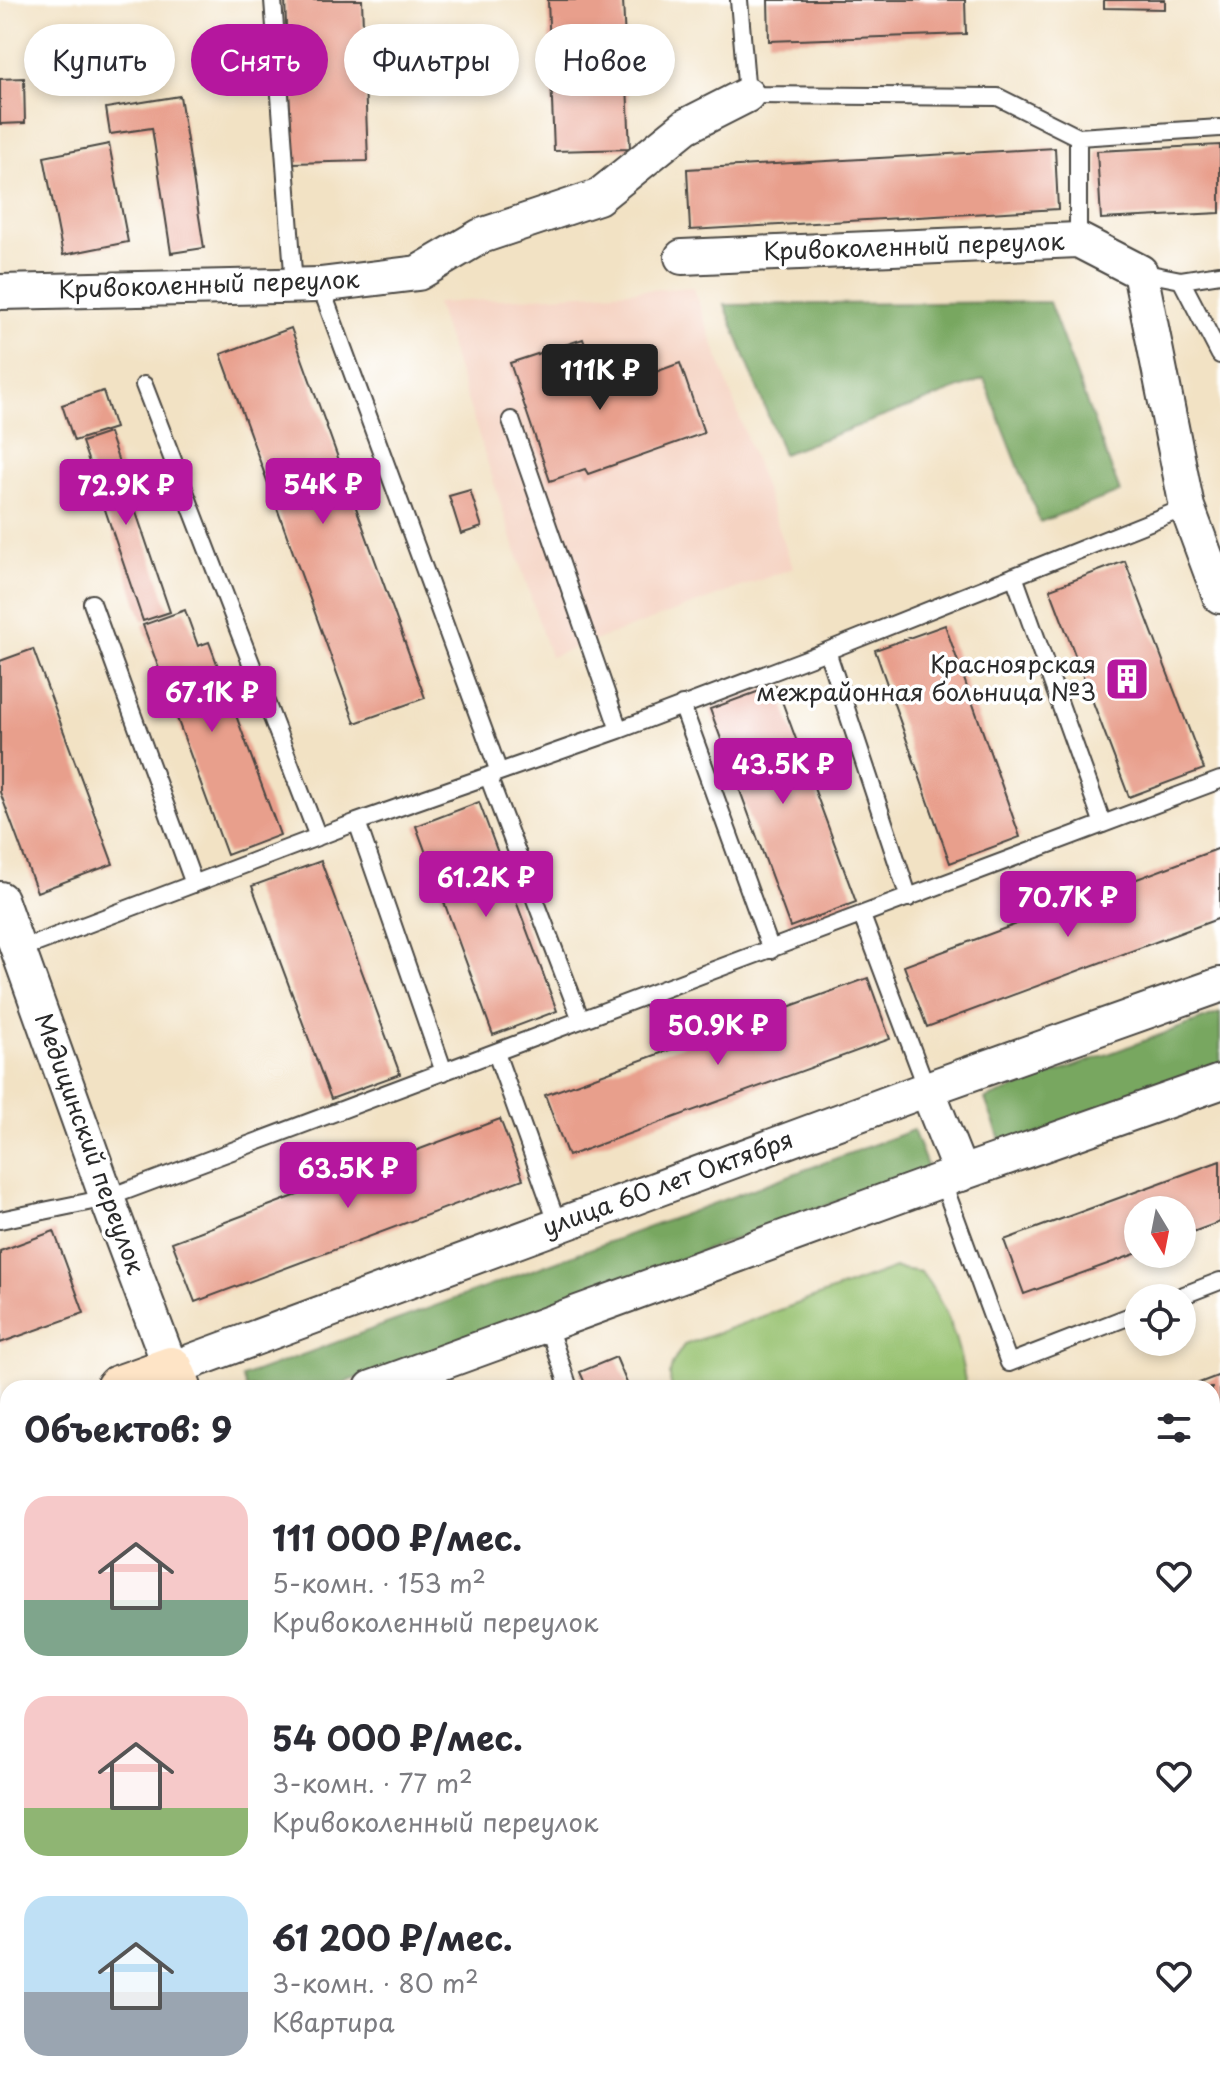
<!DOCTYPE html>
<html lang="ru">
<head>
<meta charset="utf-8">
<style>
  :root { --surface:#fff; --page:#f2f2f3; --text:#2b2b33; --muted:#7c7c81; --accent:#b5179e }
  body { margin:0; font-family:"Playpen Sans",sans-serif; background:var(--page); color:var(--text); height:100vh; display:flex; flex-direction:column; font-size:30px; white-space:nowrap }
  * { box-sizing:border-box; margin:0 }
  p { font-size:26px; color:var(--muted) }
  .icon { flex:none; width:44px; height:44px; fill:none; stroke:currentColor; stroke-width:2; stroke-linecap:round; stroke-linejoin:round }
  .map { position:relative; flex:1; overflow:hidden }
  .details { position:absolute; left:0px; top:1380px; width:1220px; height:714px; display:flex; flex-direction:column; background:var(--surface); border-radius:24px 24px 0 0; box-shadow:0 4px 12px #0003 }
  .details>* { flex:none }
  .guide { position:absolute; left:24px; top:24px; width:800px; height:72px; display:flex; gap:16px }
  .needle { width:52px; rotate:170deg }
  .controls { position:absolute; left:1124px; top:1196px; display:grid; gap:16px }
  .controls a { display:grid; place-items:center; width:72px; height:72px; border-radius:50%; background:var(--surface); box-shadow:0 4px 12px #0003; font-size:40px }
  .price { position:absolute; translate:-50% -68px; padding:0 18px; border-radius:8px; background:var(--accent); color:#fff; font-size:26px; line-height:52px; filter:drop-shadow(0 2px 4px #0008) }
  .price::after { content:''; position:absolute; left:50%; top:48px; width:24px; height:18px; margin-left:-12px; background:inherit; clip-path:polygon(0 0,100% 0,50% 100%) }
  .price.selected { background:#222; color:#fff }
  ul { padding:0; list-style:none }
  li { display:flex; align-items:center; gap:24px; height:200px; padding:0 24px }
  li span { display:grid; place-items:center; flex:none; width:224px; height:160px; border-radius:24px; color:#555 }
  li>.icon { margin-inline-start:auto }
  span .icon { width:96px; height:96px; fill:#fffc; stroke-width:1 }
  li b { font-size:34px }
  h2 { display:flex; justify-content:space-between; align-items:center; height:96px; padding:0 24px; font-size:34px }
  .pill { padding:0 28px; border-radius:36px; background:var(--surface); box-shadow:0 4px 12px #0003; font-size:28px; line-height:72px }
  .pill.selected { background:var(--accent); color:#fff }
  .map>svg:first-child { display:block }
</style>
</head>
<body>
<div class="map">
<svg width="1220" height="2093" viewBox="0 0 1220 2093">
  <rect width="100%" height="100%" fill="#fff"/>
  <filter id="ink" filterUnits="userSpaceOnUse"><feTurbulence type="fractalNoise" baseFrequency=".0125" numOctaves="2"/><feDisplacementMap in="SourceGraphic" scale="16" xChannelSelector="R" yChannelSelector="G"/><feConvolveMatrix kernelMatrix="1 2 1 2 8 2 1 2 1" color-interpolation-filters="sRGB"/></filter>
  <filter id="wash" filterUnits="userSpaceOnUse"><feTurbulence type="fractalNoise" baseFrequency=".006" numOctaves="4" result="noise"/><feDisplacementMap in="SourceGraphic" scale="32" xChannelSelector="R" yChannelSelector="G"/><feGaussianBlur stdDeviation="1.8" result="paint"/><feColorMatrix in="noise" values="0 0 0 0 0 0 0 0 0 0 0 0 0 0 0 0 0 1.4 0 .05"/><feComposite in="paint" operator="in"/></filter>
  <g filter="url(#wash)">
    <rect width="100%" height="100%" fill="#f2e2c4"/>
    <path fill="#f5d3c2" d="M693 287 793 568 550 657 436 303Z"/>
    <path fill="#96c16e" stroke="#60764c" stroke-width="2" d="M895 1268 921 1272C946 1304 959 1342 965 1381L961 1388H672C666 1370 674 1360 684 1345Z"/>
    <path fill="#78a761" stroke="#526946" stroke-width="2" d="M1049 302 1120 492 1040 522 984 379 783 454 725 305Z
      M1220 1013V1067L1003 1147 985 1099Z
      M913 1130 928 1168 330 1388H246L242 1377Z"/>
    <g id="blocks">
      <path fill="#e89f8c" d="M285 0H362L368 161 292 163Z
        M548 0H623L630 149 554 151Z
        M768 0H965L966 34 769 41Z
        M1104 0H1165V9L1104 8Z
        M24 78 25 123 0 124V79Z
        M180 96 204 248 171 253 152 128 110 134 106 108Z
        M109 144 128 242 63 255 44 157Z
        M1220 145V213L1101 219 1097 151Z
        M1055 148 1058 209 690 230 687 169Z
        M291 328 425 698 355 723 221 354Z
        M583 339 601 392 680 363 704 433 588 474 585 469 550 481 510 363Z
        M103 391 115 428 74 441 62 405Z
        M109 433 170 612 143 621 82 442Z
        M470 490 482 527 461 534 449 496Z
        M1125 561 1204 769 1129 797 1050 589Z
        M185 610 198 646 209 642 280 835 227 855 143 625Z
        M945 625 1020 837 950 863 875 650Z
        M33 649 113 864 37 892 0 792V661Z
        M776 685 856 902 790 927 710 709Z
        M479 802 557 1011 493 1035 416 826Z
        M1220 848V918L927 1027 904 966Z
        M321 861 400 1074 331 1099 252 886Z
        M868 978 890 1039 568 1156 545 1095Z
        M500 1119 523 1179 195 1302 172 1242Z
        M1220 1161V1222L1182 1236V1210H1138V1253L1024 1294 1004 1240Z
        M54 1231 84 1313 0 1343V1251Z
        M616 1357 629 1388H587L580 1372Z
        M1220 1375V1438L1212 1441V1388H1186Z
        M8 1584V1624L0 1627V1587Z
        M1220 1609V1701L1212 1704V1612Z
        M8 1663V1734L0 1713V1666Z
        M1220 1810V1877H1219L1212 1855V1813Z
        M32 2086H71L74 2093H34Z
        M143 2086H210L213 2093H145Z
        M505 2086H563L566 2093H487Z
        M1096 2086H1174L1176 2093H1099Z"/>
    </g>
  </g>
  <g filter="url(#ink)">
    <use href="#blocks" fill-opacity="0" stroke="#494642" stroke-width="2"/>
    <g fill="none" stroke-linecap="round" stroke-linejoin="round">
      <g stroke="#494642" stroke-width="20">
        <path id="service" d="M273 0 294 286
          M739 0 747 95 998 97 1078 137 1220 128
          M1078 137V240
          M1140 272 1181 280 1220 274
          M1181 280 1220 355
          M320 285 499 772 488 776 581 1020
          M144 385 318 837
          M511 420 619 730
          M1014 576 1103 824
          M92 603 194 884
          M827 651 909 898
          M682 705 771 950
          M357 822 444 1072
          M862 916 927 1089
          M19 950 357 822 619 730 827 651 1187 507
          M496 1053 558 1225
          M942 1180 1009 1363 1138 1313
          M0 1220 107 1198 1220 780
          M1176 1298 1220 1281
          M547 1323 569 1388
          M1212 1587 1220 1584
          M1212 1743 1220 1741
          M0 1807 8 1828
          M1212 2069 1220 2092
          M105 2086 108 2093
          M603 2086 606 2093
          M1045 2086 1048 2093"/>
      </g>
      <g stroke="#494642" stroke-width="38">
        <path id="minor" d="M682 257 1078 240 1140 272 1187 507 1220 596
          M0 292 320 285 418 273 481 236 598 197 686 126 747 95
          M0 899 107 1198 171 1369 927 1089 1220 985
          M927 1089 961 1174
          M372 1388 942 1180 1220 1082"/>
      </g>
      <g stroke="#494642" stroke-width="48">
        <path id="secondary" d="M118 1388 171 1369 179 1388
          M0 1431 8 1428
          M0 1528 8 1524
          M298 2086 301 2093
          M438 2086 441 2093"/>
      </g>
      <use href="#service" stroke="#fff" stroke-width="16"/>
      <use href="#minor" stroke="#fff" stroke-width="34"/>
      <use href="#secondary" stroke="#fee4c6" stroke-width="44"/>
    </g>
  </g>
  <defs>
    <g id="building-square" transform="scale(2.3)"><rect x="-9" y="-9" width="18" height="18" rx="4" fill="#b5179e" stroke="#fff"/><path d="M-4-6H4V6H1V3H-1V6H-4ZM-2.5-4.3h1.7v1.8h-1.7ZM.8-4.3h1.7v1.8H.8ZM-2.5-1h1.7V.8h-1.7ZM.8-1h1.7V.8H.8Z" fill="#fff"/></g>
  </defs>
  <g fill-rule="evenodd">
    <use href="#building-square" x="1127" y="679"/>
  </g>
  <g text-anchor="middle" stroke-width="7" stroke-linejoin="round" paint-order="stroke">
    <g font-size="24" fill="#2b2b2b" stroke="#fff">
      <text transform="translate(914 247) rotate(-2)" y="8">Кривоколенный переулок</text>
      <text transform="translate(209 285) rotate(-2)" y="8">Кривоколенный переулок</text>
      <text transform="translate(89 1144) rotate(70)" y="8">Медицинский переулок</text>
      <text transform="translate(668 1184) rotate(-20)" y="8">улица 60 лет Октября</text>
    </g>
    <g font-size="24" fill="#2b2b2b" stroke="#fff" text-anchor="end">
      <text x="1096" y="673">Красноярская<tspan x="1096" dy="28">межрайонная больница №3</tspan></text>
    </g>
  </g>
</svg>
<div class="controls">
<a><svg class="needle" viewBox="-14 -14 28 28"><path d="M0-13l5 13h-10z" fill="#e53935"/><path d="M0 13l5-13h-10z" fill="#7c7c81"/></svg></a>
<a><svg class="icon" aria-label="locate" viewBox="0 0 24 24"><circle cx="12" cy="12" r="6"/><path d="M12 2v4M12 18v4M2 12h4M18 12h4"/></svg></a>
</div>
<b class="price selected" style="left:600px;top:412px">111K ₽</b>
<b class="price" style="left:323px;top:526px">54K ₽</b>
<b class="price" style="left:126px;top:527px">72.9K ₽</b>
<b class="price" style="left:212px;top:734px">67.1K ₽</b>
<b class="price" style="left:783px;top:806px">43.5K ₽</b>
<b class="price" style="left:486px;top:919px">61.2K ₽</b>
<b class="price" style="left:1068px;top:939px">70.7K ₽</b>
<b class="price" style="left:718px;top:1067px">50.9K ₽</b>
<b class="price" style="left:348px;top:1210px">63.5K ₽</b>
<div class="guide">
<a class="pill">Купить</a>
<a class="pill selected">Снять</a>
<a class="pill">Фильтры</a>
<a class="pill">Новое</a>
</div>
<section class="details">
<h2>Объектов: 9<svg class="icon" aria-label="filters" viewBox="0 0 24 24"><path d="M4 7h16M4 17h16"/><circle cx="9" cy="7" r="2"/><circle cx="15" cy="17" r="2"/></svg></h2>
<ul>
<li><span style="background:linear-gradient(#f6c9c9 65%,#7fa58c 0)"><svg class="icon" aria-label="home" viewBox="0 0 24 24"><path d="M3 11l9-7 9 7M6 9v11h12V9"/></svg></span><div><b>111 000 ₽/мес.</b><p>5-комн. · 153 m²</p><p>Кривоколенный переулок</p></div><svg class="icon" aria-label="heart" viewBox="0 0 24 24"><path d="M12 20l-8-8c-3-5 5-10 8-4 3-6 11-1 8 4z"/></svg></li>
<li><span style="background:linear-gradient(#f6c9c9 70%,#8fb573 0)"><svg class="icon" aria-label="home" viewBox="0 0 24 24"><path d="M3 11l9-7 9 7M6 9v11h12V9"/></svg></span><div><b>54 000 ₽/мес.</b><p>3-комн. · 77 m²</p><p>Кривоколенный переулок</p></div><svg class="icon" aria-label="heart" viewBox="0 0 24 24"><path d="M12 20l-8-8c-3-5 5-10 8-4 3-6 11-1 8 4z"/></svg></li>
<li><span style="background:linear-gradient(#bfe0f5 60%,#9aa5b1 0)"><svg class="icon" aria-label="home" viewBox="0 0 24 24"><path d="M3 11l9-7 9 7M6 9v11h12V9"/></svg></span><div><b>61 200 ₽/мес.</b><p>3-комн. · 80 m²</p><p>Квартира</p></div><svg class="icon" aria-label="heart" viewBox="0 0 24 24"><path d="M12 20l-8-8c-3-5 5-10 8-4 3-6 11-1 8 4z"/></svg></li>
</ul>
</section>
</div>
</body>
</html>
